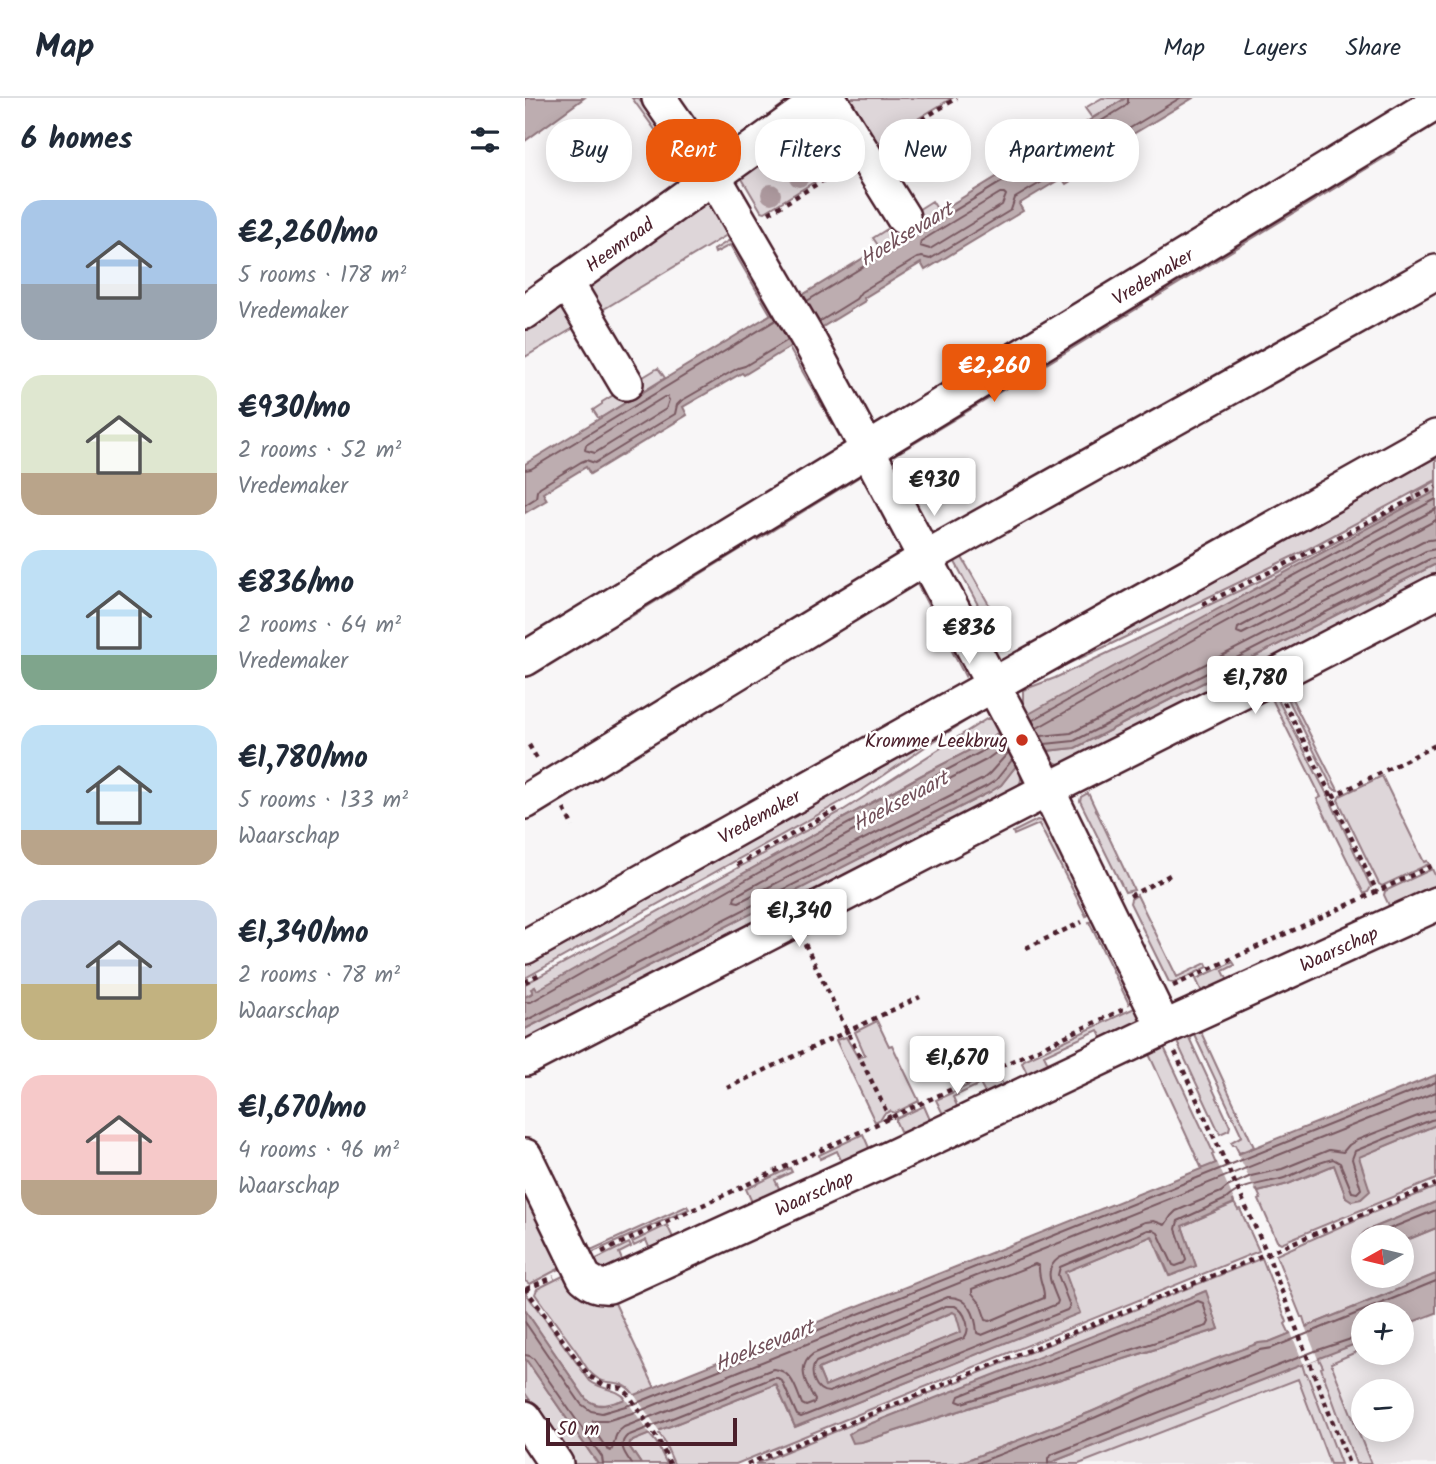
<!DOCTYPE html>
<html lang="en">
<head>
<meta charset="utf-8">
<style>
  :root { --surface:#fff; --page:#f2f2f3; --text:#1f2937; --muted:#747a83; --line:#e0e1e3; --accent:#ea580c }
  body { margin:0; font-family:Kalam,sans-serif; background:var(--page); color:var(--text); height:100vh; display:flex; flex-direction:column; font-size:26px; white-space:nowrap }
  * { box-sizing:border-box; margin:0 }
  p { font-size:23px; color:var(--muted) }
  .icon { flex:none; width:38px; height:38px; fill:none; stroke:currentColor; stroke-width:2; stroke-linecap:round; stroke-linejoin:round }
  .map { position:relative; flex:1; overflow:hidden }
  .side { display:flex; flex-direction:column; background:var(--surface); width:525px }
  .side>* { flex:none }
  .hud { position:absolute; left:21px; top:21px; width:665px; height:63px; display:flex; gap:14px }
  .needle { width:46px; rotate:262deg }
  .controls { position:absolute; left:826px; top:1127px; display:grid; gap:14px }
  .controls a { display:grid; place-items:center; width:63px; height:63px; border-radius:50%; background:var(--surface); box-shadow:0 4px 18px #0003; font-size:35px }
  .scale { position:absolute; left:21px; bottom:18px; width:191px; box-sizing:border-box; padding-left:7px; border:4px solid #4a1f2b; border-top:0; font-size:19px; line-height:24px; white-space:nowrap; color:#4a1f2b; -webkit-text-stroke:5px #fff; paint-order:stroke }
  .price { position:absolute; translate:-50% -60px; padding:0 16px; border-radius:7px; background:#fff; color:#222; font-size:23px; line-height:46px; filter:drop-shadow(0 2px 4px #0008) }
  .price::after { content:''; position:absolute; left:50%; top:42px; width:21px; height:16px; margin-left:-10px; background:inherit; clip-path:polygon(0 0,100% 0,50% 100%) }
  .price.on { background:var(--accent); color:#fff }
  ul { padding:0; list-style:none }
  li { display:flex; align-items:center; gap:21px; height:175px; padding:0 21px }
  li span { display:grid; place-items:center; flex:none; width:196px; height:140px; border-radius:21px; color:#555 }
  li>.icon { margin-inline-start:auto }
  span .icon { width:84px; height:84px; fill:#fffc; stroke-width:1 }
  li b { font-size:30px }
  h2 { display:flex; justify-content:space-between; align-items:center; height:84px; padding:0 21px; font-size:30px }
  .pill { padding:0 24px; border-radius:28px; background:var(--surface); box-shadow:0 4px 18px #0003; font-size:24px; line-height:63px }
  .pill.on { background:var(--accent); color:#fff }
  header { display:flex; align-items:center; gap:42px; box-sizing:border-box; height:98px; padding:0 35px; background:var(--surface); border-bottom:2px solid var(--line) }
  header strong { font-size:33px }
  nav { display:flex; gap:38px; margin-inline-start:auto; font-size:24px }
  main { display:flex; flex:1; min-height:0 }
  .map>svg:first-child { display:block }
</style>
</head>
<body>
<header>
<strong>Map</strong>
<nav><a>Map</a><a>Layers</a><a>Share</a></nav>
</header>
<main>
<section class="side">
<h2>6 homes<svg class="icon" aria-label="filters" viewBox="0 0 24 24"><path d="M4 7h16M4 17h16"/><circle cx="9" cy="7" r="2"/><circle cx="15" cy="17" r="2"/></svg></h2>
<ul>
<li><span style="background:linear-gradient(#a9c7e8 60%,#9aa5b1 0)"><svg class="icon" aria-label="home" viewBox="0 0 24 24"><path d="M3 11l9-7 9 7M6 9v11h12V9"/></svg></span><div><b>€2,260/mo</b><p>5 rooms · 178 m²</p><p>Vredemaker</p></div></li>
<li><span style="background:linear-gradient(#dfe7d0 70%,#b9a48a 0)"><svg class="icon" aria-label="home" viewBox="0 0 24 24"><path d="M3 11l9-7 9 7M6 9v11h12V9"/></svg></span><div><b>€930/mo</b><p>2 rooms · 52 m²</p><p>Vredemaker</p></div></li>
<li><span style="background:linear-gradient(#bfe0f5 75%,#7fa58c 0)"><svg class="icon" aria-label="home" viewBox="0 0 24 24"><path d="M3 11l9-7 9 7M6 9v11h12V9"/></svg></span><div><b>€836/mo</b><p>2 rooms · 64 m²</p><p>Vredemaker</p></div></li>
<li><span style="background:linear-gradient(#bfe0f5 75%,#b9a48a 0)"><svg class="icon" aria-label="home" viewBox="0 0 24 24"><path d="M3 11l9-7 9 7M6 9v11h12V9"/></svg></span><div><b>€1,780/mo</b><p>5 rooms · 133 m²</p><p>Waarschap</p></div></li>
<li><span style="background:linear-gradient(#c9d6e8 60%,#c2b280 0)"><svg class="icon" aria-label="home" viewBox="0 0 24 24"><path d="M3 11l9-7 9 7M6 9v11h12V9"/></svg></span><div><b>€1,340/mo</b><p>2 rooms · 78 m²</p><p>Waarschap</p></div></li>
<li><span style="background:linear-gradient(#f6c9c9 75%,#b9a48a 0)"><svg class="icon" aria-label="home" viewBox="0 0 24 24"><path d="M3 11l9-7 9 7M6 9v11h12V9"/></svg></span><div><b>€1,670/mo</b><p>4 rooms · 96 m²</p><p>Waarschap</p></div></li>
</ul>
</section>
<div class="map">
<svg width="911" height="1366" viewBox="0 0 911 1366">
  <rect width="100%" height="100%" fill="#f8f6f7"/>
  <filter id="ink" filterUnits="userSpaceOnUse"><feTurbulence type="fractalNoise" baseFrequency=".0143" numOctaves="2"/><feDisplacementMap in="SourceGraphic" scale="14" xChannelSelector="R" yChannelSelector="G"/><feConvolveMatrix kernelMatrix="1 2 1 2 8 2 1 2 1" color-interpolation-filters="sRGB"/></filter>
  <g filter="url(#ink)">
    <path fill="#ebe6e8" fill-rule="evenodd" d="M911 1193V1366H470L838 1221V1255H877V1216ZM838 1293H877V1332H838Z"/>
    <path fill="#ded6d9" stroke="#947a82" stroke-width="2" fill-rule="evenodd" d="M107 0H113L158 63C160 72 155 75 149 80L147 77 157 69Z
      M322 0H427L343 51Z
      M577 0H601L567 20 560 10Z
      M291 15 308 21 330 59 240 114 236 113 213 74Z
      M863 44 869 54 628 201 622 191 634 194 733 134 735 122 751 114 760 117 860 56Z
      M184 101 202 134V137L69 217 61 185Z
      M407 103 414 114 355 150 348 140Z
      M203 143 208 144 247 211 249 215 246 217 205 147 190 155 189 152Z
      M612 197 618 207 500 279 494 269 508 271 607 210Z
      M31 204 48 209 57 225 0 259V226Z
      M268 248 324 345 319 349V346L264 250Z
      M133 270 140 280 74 321 68 312 77 306V304Z
      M486 273 493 283 375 354 372 353Z
      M911 348V382L781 452 584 547 496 587Z
      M339 372 337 377 232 442 226 432Z
      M911 383V410L508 627 498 608V592L530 580 758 472 890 402 888 396Z
      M215 438 221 448 102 521 96 511Z
      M435 456 470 517 461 522 430 464V462Z
      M911 466V482L537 667C528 665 525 661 521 653L550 650Z
      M391 484 395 485 442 571 440 578Z
      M763 593 813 692H810L807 689 761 597Z
      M752 600 806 704 846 789 843 794 839 796 792 701 796 699 747 601Z
      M458 607V612L400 649 339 691 0 880V861Z
      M463 620 471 625V628L474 634 453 648 397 677 230 769 11 893 10 889 7 891 8 894 0 899V886L317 713Z
      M491 668 495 671 496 682 494 688 0 949V931L465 694 476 687Z
      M857 678 899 764 902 763 904 766 857 788 854 786 813 702 815 698Z
      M563 695 609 792 600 794 555 703 556 699Z
      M512 722 517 723 523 728 565 814 561 818 514 726 489 737 488 734Z
      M907 771 911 779V796L868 816 859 797 860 793Z
      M612 797 652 879 681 865 683 869 649 885 644 884 605 805 606 801Z
      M567 823 569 824 607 903 604 906 564 824Z
      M708 864 710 867 698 873 707 891 681 903 671 881Z
      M618 906 620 923 582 950 573 932 519 957 528 975 507 985 497 965 499 962Z
      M352 923 364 948 367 947 394 1003 370 1015 365 1013 359 1016 356 1021 350 1024 311 942 321 939 333 960 340 957 330 934Z
      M674 930 729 1049 714 1055 710 1047H708L706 1044 717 1038 668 934Z
      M660 931 705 1028 704 1032 695 1036 651 942Z
      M638 947 689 1056 687 1057 691 1066 677 1071 623 954Z
      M472 974 482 996 465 1005 455 986 428 999 436 1017 422 1024 411 1002Z
      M399 1008 409 1031 380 1044 371 1024V1021Z
      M911 1027V1081L756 1145 752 1143 734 1102 736 1101 732 1092 733 1094 763 1086 809 1067 821 1099 836 1101 844 1093 833 1059Z
      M338 1036 348 1059 320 1071 312 1053 295 1061 294 1057Z
      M265 1070 267 1074 250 1082 259 1100 231 1113 221 1091Z
      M0 1082 41 1167 5 1186 0 1183Z
      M911 1089V1104L843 1132 835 1141 836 1146 838 1150V1178H877V1144L911 1130V1176L781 1229 778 1219H776L751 1157 837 1119Z
      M38 1096 66 1152 162 1108 164 1111 64 1156 35 1098Z
      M708 1103 713 1112 715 1111 734 1153 211 1366H149L138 1341 132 1333 251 1286 270 1329 554 1215 539 1174 627 1138 644 1178 671 1168 657 1128 708 1106Z
      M142 1127 153 1150 129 1161 121 1142 109 1148 107 1144Z
      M104 1145 106 1149 94 1155 102 1174 92 1178 61 1166Z
      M737 1160 762 1224 760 1226 765 1236 744 1244 734 1245 566 1314 432 1366H230ZM680 1193 694 1231 336 1344Z
      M44 1175 89 1203 130 1290 110 1298C96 1277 83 1291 68 1277 61 1271 57 1262 52 1254 38 1235 24 1216 10 1196L12 1191Z
      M0 1194 65 1283C76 1292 92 1290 101 1301 86 1306 74 1311 61 1301L0 1212Z
      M428 1214 431 1216 437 1234 300 1288 293 1271Z
      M838 1243V1251L806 1265 846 1366H831L796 1270 798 1269 793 1259Z
      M0 1260 73 1366H49L0 1295Z
      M777 1266 780 1276H782L816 1366H805L773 1281 554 1366H522Z
      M124 1336 131 1344 142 1366H116L104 1348 105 1344Z"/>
    <path fill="#bdadb0" stroke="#8f747b" stroke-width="2" fill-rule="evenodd" d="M0 0H59L0 43Z
      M601 0H668L595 44 598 51 541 86 537 80 494 106 498 113 400 172 396 165 339 200 340 203 219 277 217 275 158 309 162 317 65 376 61 369 18 395 22 402 0 415V366Z
      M911 393V466L550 650 521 653 491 668 476 687 465 694 0 931V899L8 895 6 891 10 889 12 892 230 769 397 677 453 648 502 617 667 525Z
      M911 977V1027L834 1059 845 1093 836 1101 827 1103 821 1099 809 1067 763 1086 733 1094 732 1092 708 1103 709 1105 657 1128 671 1168 645 1178 627 1138 540 1174 555 1215 270 1329 251 1286 105 1344 104 1348 116 1366H73L0 1260V1212L61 1301C74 1311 80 1307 95 1303ZM428 1214 431 1216 436 1234 300 1288 293 1271Z
      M911 1104V1130L877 1144V1139H838V1150C833 1143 835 1136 843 1132Z
      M911 1176V1215L877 1228V1216H838V1243L522 1366H432L566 1314 655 1274 734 1245 744 1244Z
      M681 1193 694 1231 336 1344 328 1345 324 1336 332 1331Z"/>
    <path fill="#f8f6f7" d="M711 1052 732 1096 711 1106 691 1062Z
      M779 1226 793 1261 779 1267 765 1232Z
      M108 1295 135 1334 129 1338 127 1339 100 1300Z"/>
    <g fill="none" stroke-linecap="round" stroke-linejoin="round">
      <path stroke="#785860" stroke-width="2" d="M576 33H579L581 36 578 45 544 66 534 63 535 59Z
        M475 95H479L481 97 477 107 405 151 395 148 396 143Z
        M282 203 599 9 603 5V0
        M294 224 331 201 336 194 392 160 397 159 405 161 486 112 490 100 532 75 537 74 545 75 587 50 589 41 592 38 655 0
        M139 299H142L144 302 141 311 70 355 60 352 61 347Z
        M0 372 6 371 251 222
        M0 407 11 400 12 393 15 389 56 364 61 362 70 365 150 316 152 307 156 303 213 270 220 268 263 242
        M911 422 713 530 712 534 717 536 898 443 911 441
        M508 622 670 531 911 401
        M512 630 674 539 911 411
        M516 638 546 635 901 453 911 451
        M520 646 549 643 905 461 911 460
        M480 648 461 662 405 691 210 798 209 803 214 804 458 681 464 676 483 655
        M0 904H6L233 775 401 683 456 654 476 641
        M0 923 462 688 471 682 487 662
        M911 994 117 1312 81 1323H68L66 1328 82 1351 86 1353C92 1344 86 1338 99 1329L248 1271C267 1272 271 1291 277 1306L281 1308 289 1305 290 1302C282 1288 270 1269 288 1256L423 1199C444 1198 451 1217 452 1235L457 1237 532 1206 533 1203C527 1187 517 1172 534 1160L620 1124 629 1123 640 1127 646 1118 651 1113 696 1094 702 1089 726 1078 757 1071 804 1052 818 1054 824 1047 832 1042 903 1014 911 1012
        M844 1139 911 1112
        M510 1166 514 1168C513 1181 520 1190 519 1200L465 1223 461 1222 455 1205 447 1195V1191Z
        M673 1203 678 1205 684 1224 682 1228 437 1305 432 1303 434 1298Z
        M421 1208H430C440 1213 447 1231 439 1240L304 1294C290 1294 283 1274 291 1264Z
        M0 1224 56 1306 66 1313 77 1315 114 1304 911 984
        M0 1257 5 1258 9 1261 77 1359 78 1366
        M107 1366C101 1357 92 1347 102 1338L248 1280H253L257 1283 272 1317 276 1319 542 1212 545 1208 533 1177 535 1169 623 1132H628L633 1135 648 1167 651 1168 659 1165 661 1161 651 1131 653 1123 701 1101C718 1085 742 1086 762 1079 778 1073 792 1064 808 1061L815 1065 827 1094 832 1095 836 1091 827 1061 830 1053 906 1022 911 1021
        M450 1366 569 1320 658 1281 735 1252 747 1250 911 1183
        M523 1366V1360L528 1356 790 1253 838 1237"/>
      <g stroke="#4a1f2b" stroke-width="38">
        <g id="minor">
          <path d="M134 0 189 79 285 244 508 662 639 930"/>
          <path d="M304 0 378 119"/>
          <path d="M41 184 101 285"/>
          <path id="s1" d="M0 214 298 0"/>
          <path id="s2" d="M0 561 911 5"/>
          <path d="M0 704 400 460 911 174"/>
          <path id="s3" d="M0 849 911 339"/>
          <path d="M0 961 522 692 757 574 911 494"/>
          <path id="s4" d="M0 1058 59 1179C67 1186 73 1189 84 1188L365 1060 639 930 911 806"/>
          <path d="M0 1320 31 1366"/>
        </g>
      </g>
      <path stroke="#4a1f2b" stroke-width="4.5" stroke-dasharray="5 5" stroke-linecap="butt" d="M363 42 432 0
        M244 115 317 71
        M678 506 751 471 911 389
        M759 604 807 699 852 794
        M4 647 14 664
        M807 699 911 647
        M39 711 48 729
        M212 767 314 710
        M605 798 645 777
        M280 846 365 1021
        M501 850 557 824
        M0 884 15 876
        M648 888 911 766
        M650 954 742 1155 824 1366
        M202 990 395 899
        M77 1154 599 911
        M0 1190 64 1278 79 1287 97 1290 104 1297 135 1345 145 1366
        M1 1191 29 1179
        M222 1366 638 1198 911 1086"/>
      <use href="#minor" stroke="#fff" stroke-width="33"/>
    </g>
    <g fill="#ad999e">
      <circle cx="279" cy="53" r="10"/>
      <circle cx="251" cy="70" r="10"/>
      <circle cx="274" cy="79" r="10"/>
      <circle cx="246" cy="96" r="10"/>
    </g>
  </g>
  <circle fill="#c8321e" stroke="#fff" stroke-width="2.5" cx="497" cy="642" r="7"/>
  <g text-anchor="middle" stroke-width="5" stroke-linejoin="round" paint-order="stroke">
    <g font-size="19" fill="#4a1f2b" stroke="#fff">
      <text dy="7" stroke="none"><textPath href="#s1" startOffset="116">Heemraad</textPath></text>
      <text dy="7" stroke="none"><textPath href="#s2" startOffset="735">Vredemaker</textPath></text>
      <text dy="7" stroke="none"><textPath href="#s3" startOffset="268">Vredemaker</textPath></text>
      <text dy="7" stroke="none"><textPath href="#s4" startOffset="966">Waarschap</textPath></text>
      <text dy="7" stroke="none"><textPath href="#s4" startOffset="387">Waarschap</textPath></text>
    </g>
    <g font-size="19" fill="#4a1f2b" stroke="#fff" text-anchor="end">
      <text x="483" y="649">Kromme Leekbrug</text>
    </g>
    <g font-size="21" font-style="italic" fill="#72515a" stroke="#fff">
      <text transform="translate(381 136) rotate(-31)" y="7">Hoeksevaart</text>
      <text transform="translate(375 703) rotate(-28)" y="7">Hoeksevaart</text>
      <text transform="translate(239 1247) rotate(-22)" y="7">Hoeksevaart</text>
    </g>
  </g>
</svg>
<div class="controls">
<a><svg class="needle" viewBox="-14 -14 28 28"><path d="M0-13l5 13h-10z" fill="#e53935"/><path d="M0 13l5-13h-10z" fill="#747a83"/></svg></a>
<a>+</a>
<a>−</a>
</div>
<div class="scale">50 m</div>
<b class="price on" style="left:469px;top:306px">€2,260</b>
<b class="price" style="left:409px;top:420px">€930</b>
<b class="price" style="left:444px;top:568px">€836</b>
<b class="price" style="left:730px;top:618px">€1,780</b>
<b class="price" style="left:274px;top:851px">€1,340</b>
<b class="price" style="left:432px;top:998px">€1,670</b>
<div class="hud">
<a class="pill">Buy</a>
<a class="pill on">Rent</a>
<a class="pill">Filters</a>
<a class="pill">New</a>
<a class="pill">Apartment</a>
</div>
</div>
</main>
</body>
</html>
